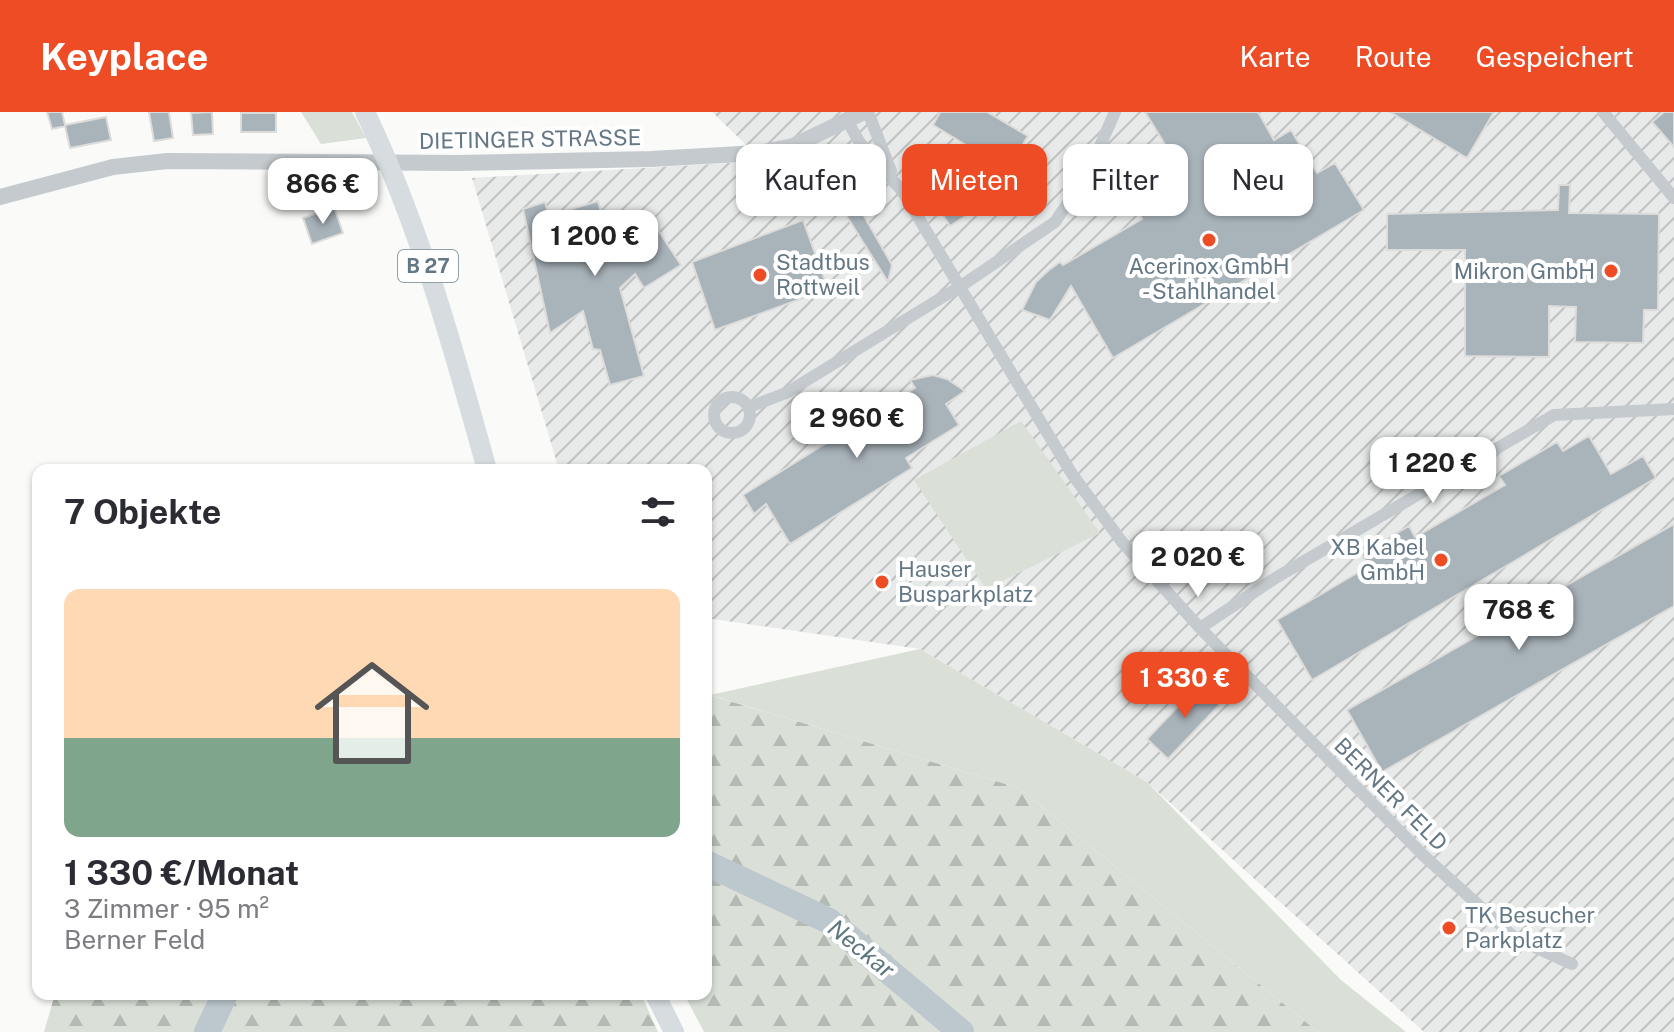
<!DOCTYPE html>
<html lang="de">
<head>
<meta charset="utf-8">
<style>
  :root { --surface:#fff; --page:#f2f2f3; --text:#2b2b33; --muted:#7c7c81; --line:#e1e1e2; --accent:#ed4c24 }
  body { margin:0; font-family:"Public Sans",sans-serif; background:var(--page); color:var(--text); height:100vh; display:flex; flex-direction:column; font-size:30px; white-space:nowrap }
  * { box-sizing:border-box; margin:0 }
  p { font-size:26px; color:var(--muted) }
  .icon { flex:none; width:44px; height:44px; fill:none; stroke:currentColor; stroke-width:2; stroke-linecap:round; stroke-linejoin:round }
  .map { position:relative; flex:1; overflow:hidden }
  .details { position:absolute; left:32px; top:352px; width:680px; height:536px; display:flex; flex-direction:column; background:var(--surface); border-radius:16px; box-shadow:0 2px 6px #0004 }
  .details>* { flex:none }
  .banner { position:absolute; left:736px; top:32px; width:760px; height:72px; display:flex; gap:16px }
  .price { position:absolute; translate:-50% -68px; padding:0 18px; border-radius:16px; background:#fff; color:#222; font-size:26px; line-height:52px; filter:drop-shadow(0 2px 4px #0008) }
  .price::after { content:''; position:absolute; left:50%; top:48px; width:24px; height:18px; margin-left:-12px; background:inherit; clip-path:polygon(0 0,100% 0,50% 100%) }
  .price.active { background:var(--accent); color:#fff }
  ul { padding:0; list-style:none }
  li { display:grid; align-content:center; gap:16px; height:424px; padding:0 32px }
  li+li { border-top:2px solid var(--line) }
  li span { display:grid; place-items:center; height:248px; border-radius:16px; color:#555 }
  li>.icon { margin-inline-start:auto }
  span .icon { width:144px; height:144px; fill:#fffc; stroke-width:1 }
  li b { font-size:34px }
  h2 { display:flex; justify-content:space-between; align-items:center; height:96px; padding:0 32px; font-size:34px }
  .chip { padding:0 28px; border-radius:16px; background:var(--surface); box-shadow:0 2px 6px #0004; font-size:28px; line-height:72px }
  .chip.active { background:var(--accent); color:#fff }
  header { display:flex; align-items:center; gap:48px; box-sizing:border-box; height:112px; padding:0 40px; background:var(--accent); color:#fff }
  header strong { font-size:38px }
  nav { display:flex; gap:44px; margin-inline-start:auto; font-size:28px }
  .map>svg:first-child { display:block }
</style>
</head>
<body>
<header>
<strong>Keyplace</strong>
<nav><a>Karte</a><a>Route</a><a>Gespeichert</a></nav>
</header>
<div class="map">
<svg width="1674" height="920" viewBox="0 0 1674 920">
  <defs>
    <pattern id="industrial-furrows" width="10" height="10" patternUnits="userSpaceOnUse" patternTransform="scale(2)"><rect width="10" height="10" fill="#e8e9e9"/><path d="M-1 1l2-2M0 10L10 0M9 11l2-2" fill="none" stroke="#c0c2c2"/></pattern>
    <pattern id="forest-firs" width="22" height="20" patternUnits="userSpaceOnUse" patternTransform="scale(2)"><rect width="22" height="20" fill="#dae0d7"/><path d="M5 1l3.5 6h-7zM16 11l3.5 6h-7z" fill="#b4bab4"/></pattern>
  </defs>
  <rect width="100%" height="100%" fill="#fafaf8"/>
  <path fill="url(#industrial-furrows)" d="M712 0H1674V920H1424L1147 670 920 537 706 506V358H559L472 66 763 49Z"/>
  <path fill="#dae0d7" d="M301 0H352L366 26 321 32Z
    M1021 309 1100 421 986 477 914 368Z
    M920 537 1147 670 1341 868 1406 920H1318L1019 676 710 583Z"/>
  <path fill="url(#forest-firs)" d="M706 582 1019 676 1318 920H704L684 882H706Z
    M55 882H641L658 920H44Z"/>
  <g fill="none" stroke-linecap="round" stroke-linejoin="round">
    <path stroke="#bcc8cd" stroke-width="26" d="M706 751 829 809 961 920
      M207 920 225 882"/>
  </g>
  <path fill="#a9b3ba" stroke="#dcdcda" stroke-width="2" d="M47 0H62L65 13 106 5 111 28 70 36 65 14 52 17Z
    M149 0H169L173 26 154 29Z
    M212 0 213 22 193 23 191 1Z
    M940 0H987L1028 24 1007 58 933 13Z
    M1145 0H1258L1274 28 1291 18 1317 61 1335 51 1364 98 1113 246 1071 174 1050 208 1022 198 1036 170 1049 158 1060 150 1063 153 1142 107 1120 68 1169 39Z
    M1390 0H1494L1467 46Z
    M1664 0H1674V35L1652 10Z
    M241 1H276V20H241Z
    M989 72 997 84 950 114 933 88 944 82 952 95Z
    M1559 73H1570L1569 101 1659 102 1658 198H1644L1643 231 1575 230 1576 195 1549 194V245L1465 244V138H1387V102L1558 98Z
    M851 81 892 153 888 170 846 103Z
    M598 89 609 130 621 120 623 130 654 112 681 153 644 176 635 162 620 176 644 264 610 273 600 238 593 237 583 199 550 221 523 97 545 90 549 104Z
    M334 95 343 121 312 132 303 106Z
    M803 108 828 177 715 218 692 150Z
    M933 263 947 267 965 279 946 292 959 313 906 346 912 356 790 432 766 392 754 402 743 383 915 276 910 268Z
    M1589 324 1611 362 1643 344 1656 366 1312 568 1277 508 1369 454 1361 442 1409 414 1415 425 1505 373 1499 364 1557 330 1563 339Z
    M1674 412V494L1382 660 1347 598Z
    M1202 569 1223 589 1168 647 1147 627Z"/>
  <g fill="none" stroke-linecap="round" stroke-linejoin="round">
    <path stroke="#c5cace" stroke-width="12" d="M868 0 891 59
      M1603 0 1674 86
      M848 10 860 31 903 80 1072 362 1122 430 1200 516 1424 744 1515 826 1572 852
      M714 303a18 18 0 1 1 36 0a18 18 0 1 1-36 0Z
      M749 295 786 281 964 172 1055 110 1089 59 1115 0
      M1200 516 1277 465 1554 303 1674 297"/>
    <path stroke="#c5cace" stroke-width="16" d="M0 85 113 55 167 49 457 51 651 47 759 41 793 34 864 0"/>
    <path stroke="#d6dcdf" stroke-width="20" d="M365 0C420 115 453 235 487 358
      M655 882 674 920"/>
  </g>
  <g fill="#ed4c24" stroke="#fff" stroke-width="3">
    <circle cx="1209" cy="128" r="8"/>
    <circle cx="1611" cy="159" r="8"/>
    <circle cx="760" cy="163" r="8"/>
    <circle cx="1441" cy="448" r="8"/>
    <circle cx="882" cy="470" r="8"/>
    <circle cx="1449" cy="816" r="8"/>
  </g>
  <g text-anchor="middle" stroke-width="8" stroke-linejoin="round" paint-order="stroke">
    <rect fill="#fff" stroke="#92a0aa" stroke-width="2" x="398" y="138" width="60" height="32" rx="6"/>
    <g font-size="20" font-weight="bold" fill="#637785">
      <text x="428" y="161">B 27</text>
    </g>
    <g font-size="22" fill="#637785" stroke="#fff">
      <text transform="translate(530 27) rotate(-1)" y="8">DIETINGER STRASSE</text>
      <text transform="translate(1391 682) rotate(45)" y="8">BERNER FELD</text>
    </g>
    <g font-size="22" fill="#637785" stroke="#fff" text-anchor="start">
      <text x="776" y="158">Stadtbus<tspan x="776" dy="25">Rottweil</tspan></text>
      <text x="1209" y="162" text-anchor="middle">Acerinox GmbH<tspan x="1209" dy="25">- Stahlhandel</tspan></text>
      <text x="1595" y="167" text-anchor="end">Mikron GmbH</text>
      <text x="1425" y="443" text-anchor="end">XB Kabel<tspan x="1425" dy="25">GmbH</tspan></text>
      <text x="898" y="465">Hauser<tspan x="898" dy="25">Busparkplatz</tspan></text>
      <text x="1465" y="811">TK Besucher<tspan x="1465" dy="25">Parkplatz</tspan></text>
    </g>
    <g font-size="24" font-style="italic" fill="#5e767e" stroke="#fff">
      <text transform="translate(861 837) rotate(39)" y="8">Neckar</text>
    </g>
  </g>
</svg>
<b class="price" style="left:323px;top:114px">866 €</b>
<b class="price" style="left:595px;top:166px">1 200 €</b>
<b class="price" style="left:857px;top:348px">2 960 €</b>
<b class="price" style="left:1433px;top:393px">1 220 €</b>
<b class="price" style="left:1198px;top:487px">2 020 €</b>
<b class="price" style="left:1519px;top:540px">768 €</b>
<b class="price active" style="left:1185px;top:608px">1 330 €</b>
<div class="banner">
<a class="chip">Kaufen</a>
<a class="chip active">Mieten</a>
<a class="chip">Filter</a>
<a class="chip">Neu</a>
</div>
<section class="details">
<h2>7 Objekte<svg class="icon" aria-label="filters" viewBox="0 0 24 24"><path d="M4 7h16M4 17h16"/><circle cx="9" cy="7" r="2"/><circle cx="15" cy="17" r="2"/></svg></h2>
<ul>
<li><span style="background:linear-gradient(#ffd9b3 60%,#7fa58c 0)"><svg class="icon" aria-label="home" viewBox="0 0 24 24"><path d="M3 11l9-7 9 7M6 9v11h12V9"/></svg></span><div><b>1 330 €/Monat</b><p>3 Zimmer · 95 m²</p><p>Berner Feld</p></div></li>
</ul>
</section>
</div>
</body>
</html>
